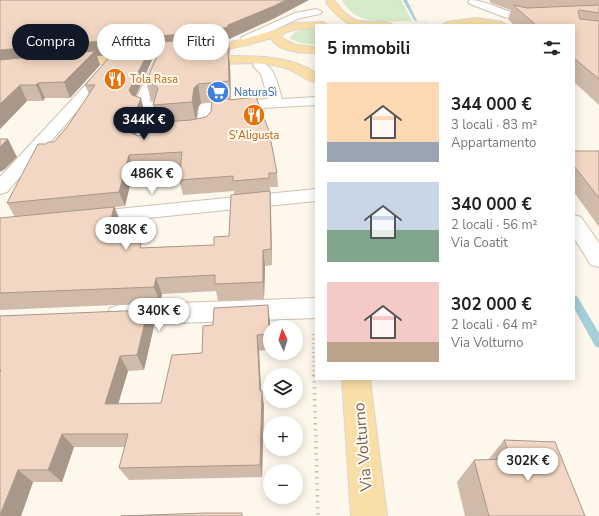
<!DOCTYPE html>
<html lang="it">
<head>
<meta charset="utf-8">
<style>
  :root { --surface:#fff; --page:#f2f2f2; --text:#222; --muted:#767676; --accent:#111827 }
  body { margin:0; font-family:"Nunito Sans",sans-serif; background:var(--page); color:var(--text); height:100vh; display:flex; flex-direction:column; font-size:15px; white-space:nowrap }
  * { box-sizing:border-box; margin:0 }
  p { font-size:13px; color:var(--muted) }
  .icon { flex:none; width:22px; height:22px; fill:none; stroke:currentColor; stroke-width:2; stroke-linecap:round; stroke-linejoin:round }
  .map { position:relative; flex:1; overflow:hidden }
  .sheet { position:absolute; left:315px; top:24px; width:260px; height:356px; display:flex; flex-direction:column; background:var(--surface); border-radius:0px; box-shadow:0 2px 10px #0003 }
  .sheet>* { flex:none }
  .top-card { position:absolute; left:12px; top:24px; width:243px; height:36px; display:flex; gap:8px }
  .needle { width:26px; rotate:356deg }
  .fabs { position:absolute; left:263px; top:320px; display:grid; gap:8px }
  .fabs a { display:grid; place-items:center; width:40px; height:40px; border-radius:50%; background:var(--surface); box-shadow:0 2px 10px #0003; font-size:20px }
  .price { position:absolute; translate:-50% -34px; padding:0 9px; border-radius:14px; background:#fff; color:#222; font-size:13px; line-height:26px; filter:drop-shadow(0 1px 2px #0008) }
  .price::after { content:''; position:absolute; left:50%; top:24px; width:12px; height:9px; margin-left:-6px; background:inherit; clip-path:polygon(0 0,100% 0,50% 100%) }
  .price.selected { background:var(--accent); color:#fff }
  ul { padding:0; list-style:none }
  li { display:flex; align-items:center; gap:12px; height:100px; padding:0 12px }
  li span { display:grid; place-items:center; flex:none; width:112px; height:80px; border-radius:0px; color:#555 }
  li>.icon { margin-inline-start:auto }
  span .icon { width:48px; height:48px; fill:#fffc; stroke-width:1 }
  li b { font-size:17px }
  h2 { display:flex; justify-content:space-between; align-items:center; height:48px; padding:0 12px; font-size:17px }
  .chip { padding:0 14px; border-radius:18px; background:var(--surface); box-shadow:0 2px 10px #0003; font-size:14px; line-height:36px }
  .chip.selected { background:var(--accent); color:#fff }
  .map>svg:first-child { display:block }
</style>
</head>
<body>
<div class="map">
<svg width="599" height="516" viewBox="0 0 599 516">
  <rect width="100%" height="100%" fill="#fdf7ec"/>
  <path fill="#d6ebc9" d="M342 0H401L412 21C386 21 356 27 342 0Z
    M308 29H316V45L301 43 291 39 290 37 295 32Z"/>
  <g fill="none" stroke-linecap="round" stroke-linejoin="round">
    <path fill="#a6cfd9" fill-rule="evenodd" d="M403 0H407L417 21 414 20Z
      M574 295 577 296 599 333V348L595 346 574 308Z"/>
    <g stroke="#d0c0b0" stroke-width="2">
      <path id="minor" d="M470 0C486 0 505 12 522 15L599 12V18L522 21 504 17 470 4 468 2Z
        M317 9 322 12 320 14 300 18 252 40 251 44 247 45 241 42V39L242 37 295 13Z
        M160 58 164 59 166 62 149 101 159 105 161 108 156 126 197 123 199 107 201 104 206 103 268 99 261 74 253 66 255 63C274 59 278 86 282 99L316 97V105L213 111C212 115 213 122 211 126 206 134 163 134 153 135L148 146 142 148 136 146 134 143 146 110 136 106 134 103 154 62 156 59Z
        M108 64 112 65 114 68 112 71 7 192 0 194V177L104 65Z
        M316 189V201L88 224 81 223 78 218 81 213 88 212Z
        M574 215 581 217 599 243V267L591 265 574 238Z
        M316 298V318L119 325 110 322 107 315 110 308 119 305Z"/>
    </g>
    <g stroke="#dcd5d1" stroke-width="2">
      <path id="major" d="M328 0H334C340 8 346 16 356 20 365 24 387 19 393 25 359 25 348 33 326 2Z
        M476 18 502 22 507 25H442L447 22Z
        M323 22 328 25H316V28C305 29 289 28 281 36L283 39 296 45 316 47V53C303 53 277 52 271 38 206 59 136 60 68 67L64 66 62 63 64 60 68 59 208 47 245 39 297 23Z
        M235 56C263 56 292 57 316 73V83C305 80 296 71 285 68 260 60 233 64 207 65L203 64 201 61 203 58 207 57Z
        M342 379H370L387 516H351Z"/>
    </g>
    <path stroke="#d8bba6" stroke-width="1" stroke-dasharray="0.5 1.5" stroke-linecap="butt" d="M394 6H418
      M410 22H427"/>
    <path stroke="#d8bba6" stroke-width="3" stroke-dasharray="1 3.5" stroke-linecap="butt" d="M313 334 314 376"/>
    <path stroke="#d8bba6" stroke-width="3.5" stroke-dasharray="1.5 4.5" stroke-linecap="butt" d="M314 375 318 516"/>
    <use href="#minor" fill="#fff" fill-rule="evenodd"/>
    <use href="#major" fill="#f9dea7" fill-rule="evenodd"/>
  </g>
  <path fill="#d0baa9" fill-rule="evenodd" d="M0 0 275 18 229 39V41L230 50V55H229L230 65 231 100 277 173 278 187H270L272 265 265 266 264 299 218 301 216 291 162 294 160 303 0 310V218L15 217 7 203 46 144 54 142 67 127 89 94 85 85 112 54 97 56 100 65 70 98H45L43 101H27L0 129ZM160 50 146 82 151 100 154 101 153 105 158 123 146 133 138 136 135 135 144 111 141 98 136 96 152 60 150 51ZM212 102 211 112 206 117 196 119 198 107 201 103ZM181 166 179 180 183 195 234 191V195L229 236 214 245 143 248 126 243 121 230H119L121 223 115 207 125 206 134 169Z
    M490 0H599V105L574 82V25H514L508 19 511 10 491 3 490 2Z
    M574 151H599V227L574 192Z
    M268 305 270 332V349L259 351 261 391 264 406 262 477 129 480 119 468 125 447H74L62 482H33L21 516H0V316L154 326 144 370 128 371 118 404 161 403 202 353 213 325Z
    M504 440 585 516H465L457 482 474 460H488Z"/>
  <path fill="#a99789" d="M286 0H309L275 18 229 39V41L230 55 228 38 204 39 207 56 197 46 150 51 152 60 133 102 129 90 148 51 97 56 100 65 70 98 64 82 0 65V50L228 25Z
    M228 48 230 65 231 100 229 81Z
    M38 83 45 98 43 101 36 85Z
    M198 84 201 103 198 107 196 122 192 102 194 88Z
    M20 85 27 101 0 129V104Z
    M141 98 144 111 133 142 129 129Z
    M8 139 17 157 5 169 0 172V147Z
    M129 155 134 169 125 206 119 192Z
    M270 191 271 207 272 265 271 249Z
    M114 207 121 223 115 247 108 231Z
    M121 230 127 246 116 242Z
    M263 250 265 266 264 299 263 282Z
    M156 278 162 294 160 303 154 287Z
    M268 305 270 321V340Z
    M148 310 154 326 144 370 137 355Z
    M257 335 259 351 262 406 260 391Z
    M120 356 128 371 114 418 105 404Z
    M262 391 264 406 262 477 260 465Z
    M62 434 74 447 62 482 48 470Z
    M18 470 33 482 21 516H0Z"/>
  <path fill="#f2d8c4" stroke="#a99789" d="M0 0H286L274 6 228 25V27L206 32 0 50Z
    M513 5 527 8 599 5V13L580 10 578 11 580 19 599 21V79L574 58V25H536Z
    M228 34V38L204 39 199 41 197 45 200 48 204 49 228 48 229 81 198 84 194 88 192 102 153 105 158 88 155 85 146 82 163 42 206 38Z
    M150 49 129 90 132 95 141 98 129 129 131 133 138 136 146 133 150 123 191 120 206 117 211 112 212 100 230 99V100L256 97 269 131 277 173H269V178L233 181V176L179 180 182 152 129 155 119 192 7 203 38 144H46L48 142H54L67 127 95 85H85L114 52Z
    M95 51 64 82 38 83 36 85H20L0 104V60Z
    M0 139H8L0 147Z
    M574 151H599V198L574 166Z
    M270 191 271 249 263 250V282L215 284V275L156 278 154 287 0 293V218L114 207 108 231 121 230 116 242 141 243 140 248 214 245V237L229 236 231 195Z
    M268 305 269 334 257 335 260 391H262L260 465 119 468 128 434H62L48 470H18L0 515V372L1 370H0V316L148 310 137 355 120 356 105 404 161 403 172 355 202 353 203 326 213 325 214 308Z
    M504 440 555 442 585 516H489L474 460 512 459Z
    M206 513H242V516H121Z"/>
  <defs>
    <g id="restaurant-disc" transform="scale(1.15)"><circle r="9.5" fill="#e8710a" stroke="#fffbf3"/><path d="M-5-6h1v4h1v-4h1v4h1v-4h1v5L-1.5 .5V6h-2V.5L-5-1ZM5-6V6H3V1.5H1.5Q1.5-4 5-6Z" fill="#fff"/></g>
    <g id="supermarket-disc" transform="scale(1.15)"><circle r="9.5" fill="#3f7fe0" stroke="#fffbf3"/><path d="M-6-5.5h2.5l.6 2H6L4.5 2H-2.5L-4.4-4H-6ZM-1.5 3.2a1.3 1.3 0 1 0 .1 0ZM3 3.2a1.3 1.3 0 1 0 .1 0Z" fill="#fff"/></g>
  </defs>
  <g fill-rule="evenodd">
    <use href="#restaurant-disc" x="115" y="79"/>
    <use href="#supermarket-disc" x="218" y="92"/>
    <use href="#restaurant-disc" x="254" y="115"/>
  </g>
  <g text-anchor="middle" stroke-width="4" stroke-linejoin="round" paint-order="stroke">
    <g font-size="11" fill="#c56008" stroke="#fffbf3" text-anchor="start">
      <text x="130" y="83">Tola Rasa</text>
      <text x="254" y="139" text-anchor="middle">S'Aligusta</text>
    </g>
    <g font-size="11" fill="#366cbe" stroke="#fffbf3" text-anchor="start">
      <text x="234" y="96">NaturaSì</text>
    </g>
    <g font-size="16" fill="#795f4e" stroke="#fffbf3">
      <text transform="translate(362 447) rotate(-95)" y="6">Via Volturno</text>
    </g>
  </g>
</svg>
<div class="fabs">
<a><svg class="needle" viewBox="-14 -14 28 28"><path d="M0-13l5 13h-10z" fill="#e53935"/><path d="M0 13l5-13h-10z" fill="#767676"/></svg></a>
<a><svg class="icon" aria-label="layers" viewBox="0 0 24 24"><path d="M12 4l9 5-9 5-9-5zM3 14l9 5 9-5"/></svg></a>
<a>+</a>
<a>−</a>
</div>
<b class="price selected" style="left:144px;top:141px">344K €</b>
<b class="price" style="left:152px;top:195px">486K €</b>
<b class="price" style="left:126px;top:251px">308K €</b>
<b class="price" style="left:159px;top:332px">340K €</b>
<b class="price" style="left:528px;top:482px">302K €</b>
<div class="top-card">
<a class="chip selected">Compra</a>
<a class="chip">Affitta</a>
<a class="chip">Filtri</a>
</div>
<section class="sheet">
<h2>5 immobili<svg class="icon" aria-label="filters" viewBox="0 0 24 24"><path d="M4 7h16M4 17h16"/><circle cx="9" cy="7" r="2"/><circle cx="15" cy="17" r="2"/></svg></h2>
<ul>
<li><span style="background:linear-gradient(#ffd9b3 75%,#9aa5b1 0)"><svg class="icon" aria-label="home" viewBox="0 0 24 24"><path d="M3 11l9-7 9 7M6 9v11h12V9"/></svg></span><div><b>344 000 €</b><p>3 locali · 83 m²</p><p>Appartamento</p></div></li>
<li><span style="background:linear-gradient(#c9d6e8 60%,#7fa58c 0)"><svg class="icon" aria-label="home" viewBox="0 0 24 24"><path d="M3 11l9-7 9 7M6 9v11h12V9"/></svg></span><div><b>340 000 €</b><p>2 locali · 56 m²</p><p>Via Coatit</p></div></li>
<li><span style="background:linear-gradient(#f6c9c9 75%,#b9a48a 0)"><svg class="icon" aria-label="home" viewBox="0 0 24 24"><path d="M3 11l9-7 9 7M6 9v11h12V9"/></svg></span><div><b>302 000 €</b><p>2 locali · 64 m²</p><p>Via Volturno</p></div></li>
</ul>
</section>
</div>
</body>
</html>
